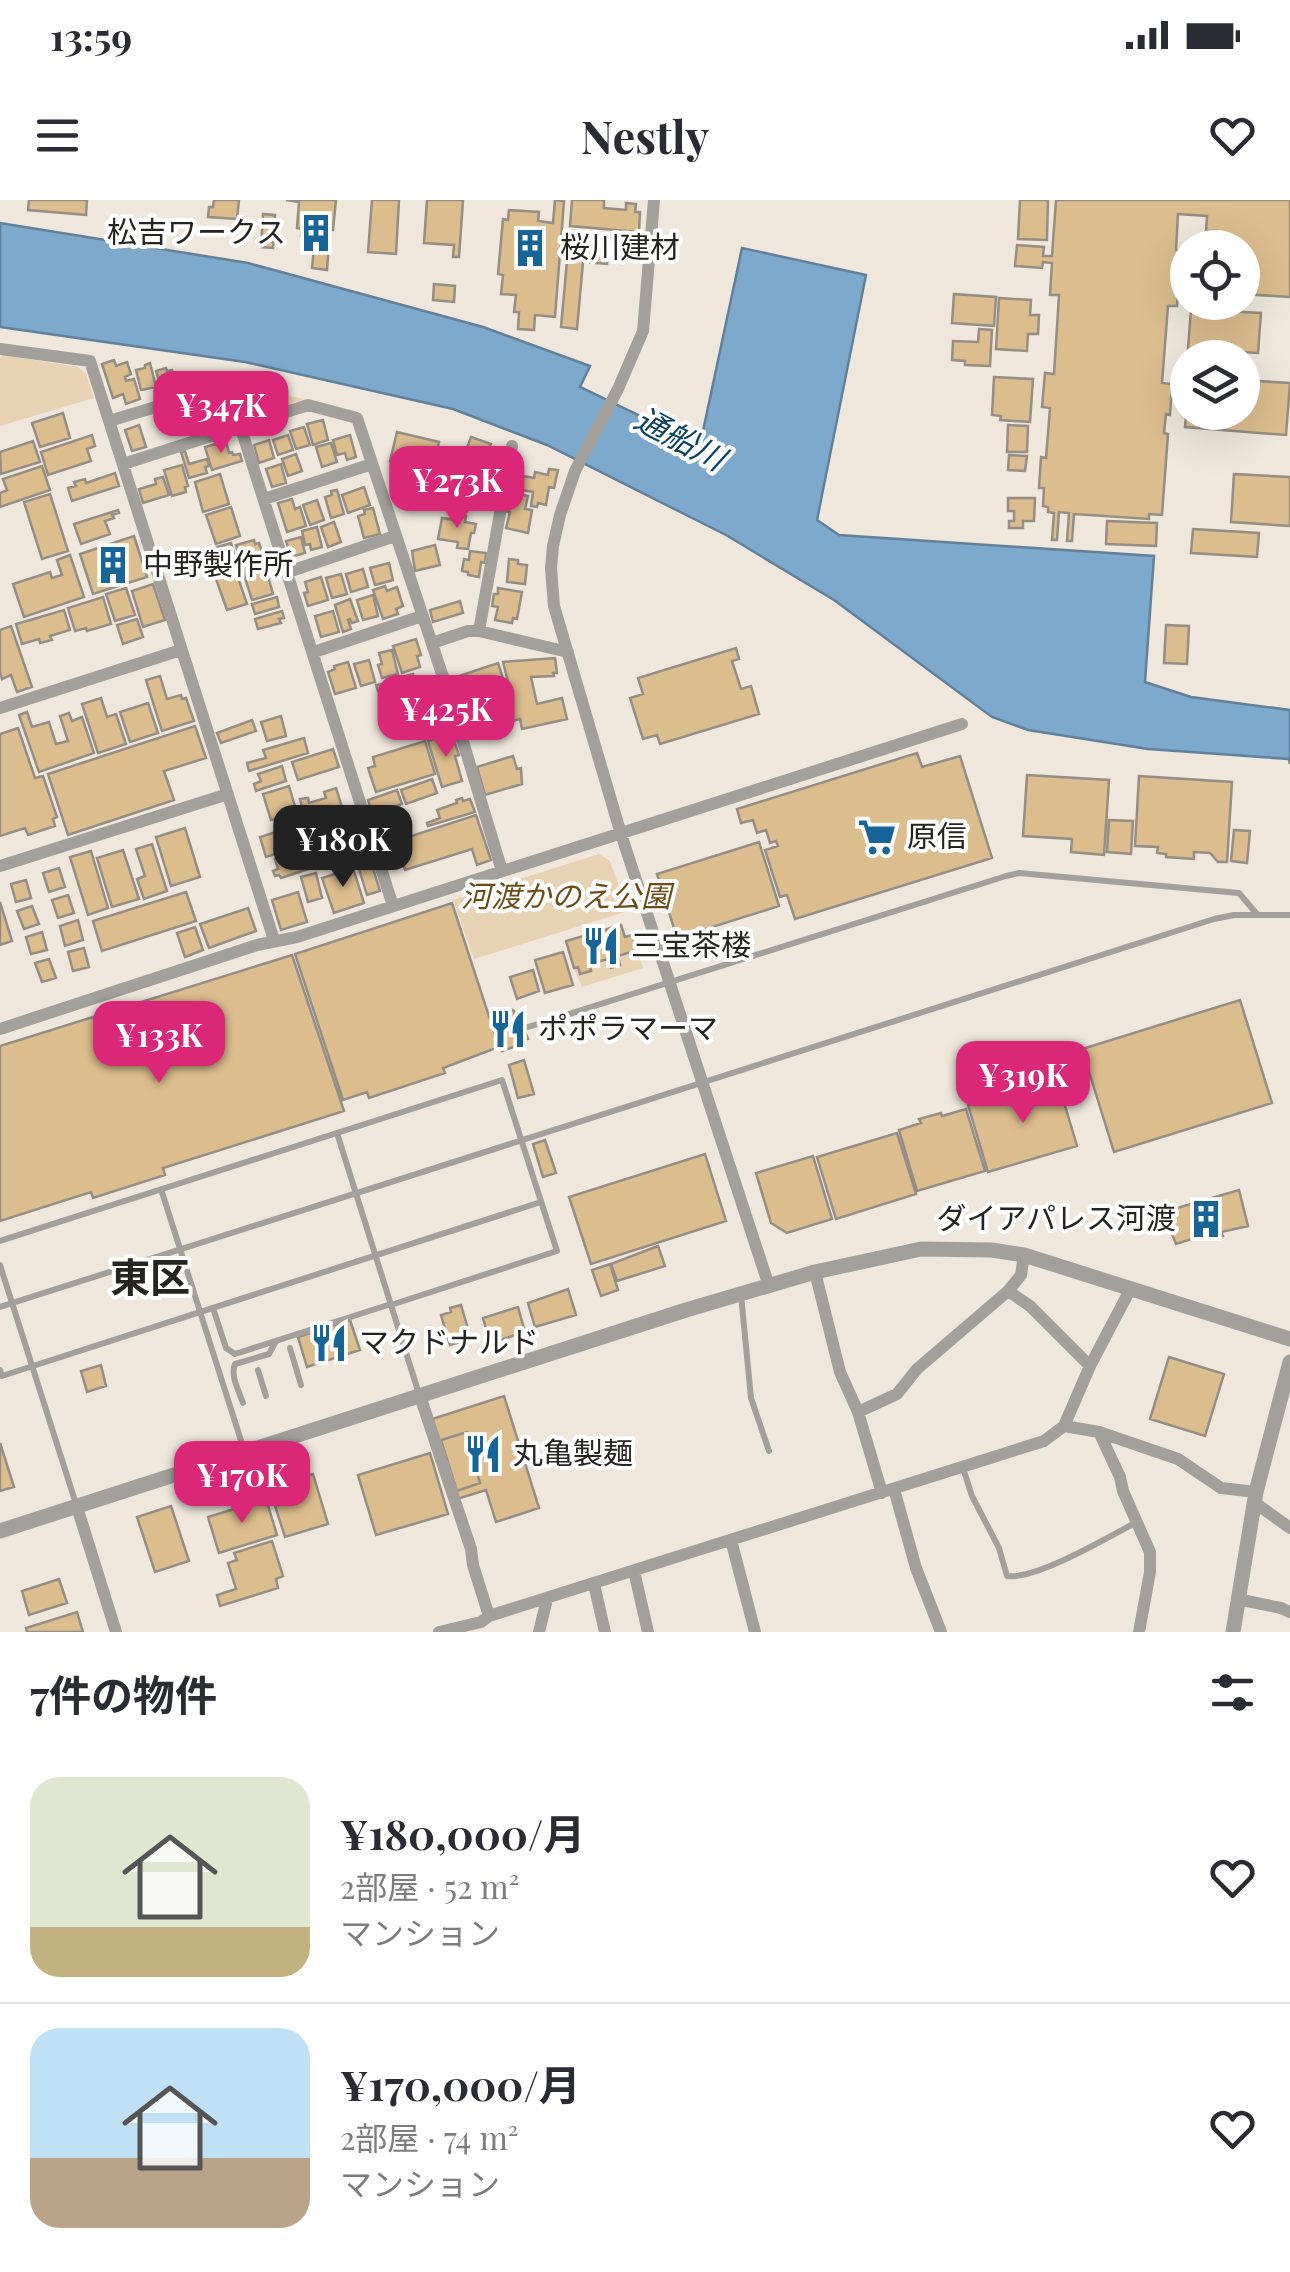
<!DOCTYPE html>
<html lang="ja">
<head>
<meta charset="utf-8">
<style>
  :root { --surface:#fff; --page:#f7f7f7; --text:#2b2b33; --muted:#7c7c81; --line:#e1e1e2; --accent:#db2777 }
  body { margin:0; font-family:"Playfair Display","Noto Sans JP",serif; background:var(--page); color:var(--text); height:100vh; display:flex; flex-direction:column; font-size:38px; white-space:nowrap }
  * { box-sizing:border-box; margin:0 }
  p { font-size:32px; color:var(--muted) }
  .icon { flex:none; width:55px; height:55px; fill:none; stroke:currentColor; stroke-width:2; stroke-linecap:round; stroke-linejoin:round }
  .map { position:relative; height:1432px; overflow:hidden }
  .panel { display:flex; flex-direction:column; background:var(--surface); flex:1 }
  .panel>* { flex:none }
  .buttons { position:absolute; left:1170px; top:30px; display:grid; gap:20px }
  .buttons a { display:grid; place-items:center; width:90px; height:90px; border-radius:50%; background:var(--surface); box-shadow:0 10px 40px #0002; font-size:50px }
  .price { position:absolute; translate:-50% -85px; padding:0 22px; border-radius:20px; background:var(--accent); color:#fff; font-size:32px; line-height:65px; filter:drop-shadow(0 2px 5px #0008) }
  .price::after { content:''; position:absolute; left:50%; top:60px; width:30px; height:22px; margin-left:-15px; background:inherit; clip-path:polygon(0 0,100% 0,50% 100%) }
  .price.active { background:#222; color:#fff }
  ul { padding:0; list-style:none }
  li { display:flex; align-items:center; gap:30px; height:250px; padding:0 30px }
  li+li { border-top:2px solid var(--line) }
  li span { display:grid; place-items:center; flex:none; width:280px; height:200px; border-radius:30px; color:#555 }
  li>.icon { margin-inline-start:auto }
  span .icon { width:120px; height:120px; fill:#fffc; stroke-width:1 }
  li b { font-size:42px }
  h2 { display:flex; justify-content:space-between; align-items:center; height:120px; padding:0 30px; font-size:42px }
  .status { display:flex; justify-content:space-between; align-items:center; height:70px; padding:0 50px; background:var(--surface); direction:ltr }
  .status svg { height:28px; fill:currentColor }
  header { display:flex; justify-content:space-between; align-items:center; height:130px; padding:0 30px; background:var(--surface); font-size:45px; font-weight:700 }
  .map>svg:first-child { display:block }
</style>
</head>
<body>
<div class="status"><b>13:59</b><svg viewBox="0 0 49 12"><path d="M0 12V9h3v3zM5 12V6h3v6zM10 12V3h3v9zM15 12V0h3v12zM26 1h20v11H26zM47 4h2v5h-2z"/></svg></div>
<header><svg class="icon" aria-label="menu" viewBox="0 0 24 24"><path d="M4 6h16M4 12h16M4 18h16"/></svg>Nestly<svg class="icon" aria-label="heart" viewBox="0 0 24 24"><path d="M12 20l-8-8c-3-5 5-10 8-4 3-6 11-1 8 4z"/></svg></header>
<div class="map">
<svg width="1290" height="1432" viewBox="0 0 1290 1432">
  <rect width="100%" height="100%" fill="#efe7dc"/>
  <path fill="#e7d3b4" d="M4 155 78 167 86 174 94 198 0 226V158Z
    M229 182 304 199 245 218 239 214Z
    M599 654 610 661 628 711 474 759 453 700Z
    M637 749 643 768 582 787 574 769 578 768 581 774 591 771 590 764Z"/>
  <path fill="#7ca9cc" stroke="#628198" stroke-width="2.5" d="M0 23 248 63 483 127 590 166 580 187 700 245 742 48 866 75 817 320 839 335 1154 356 1145 482 1191 497 1290 510V564L1289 559 1148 549 1028 530 992 517 834 400 726 335 547 245 453 209 245 162 0 127Z"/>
  <path fill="#dcbd8e" stroke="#958e84" stroke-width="2.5" d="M29 0H87L86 15 28 10Z
    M214 0H239L237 19 208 17 209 7H213Z
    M286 0H336L333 30H330L327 70 312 68 315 37 301 36 302 29 297 28 299 2Z
    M372 0H399L396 54 368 52Z
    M427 0H463L459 57H453L454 45 424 43Z
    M555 0 564 1 555 117 535 115 534 130 518 129 519 112H514L516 95 501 94 503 75 498 74 503 19 508 20 509 10 539 12 538 21 553 23Z
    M572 0H604V8L626 10V3L636 4 635 12H640L639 32 570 26Z
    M1020 0H1048L1047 40 1018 39Z
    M1056 0H1290V97L1242 94V48H1192L1199 47V39L1213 40 1214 31H1206L1207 16 1178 14 1176 50H1181L1177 106H1168L1162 183 1172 184 1170 215 1166 214 1164 233 1168 234 1162 315 1149 314V319L1074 314 1072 341H1067L1069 313 1059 312 1057 340H1052L1054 313 1048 312V307L1043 306 1044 288H1039L1041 257 1046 258 1050 208 1042 207 1045 173 1054 174 1059 95H1050L1052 63 1043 62 1042 68 1015 66 1017 45 1044 47 1043 56H1052Z
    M263 14 275 15 273 48 261 47Z
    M566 31 610 35 607 64 583 62 577 129 561 127 567 61 564 60Z
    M434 84 455 86 454 102 433 100Z
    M954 94 996 97 994 126 952 123Z
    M999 98 1031 100 1030 115H1039L1038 134H1028L1027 151 996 149Z
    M1191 109 1261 113 1258 153 1188 149Z
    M979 129 992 130 990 166 965 165V161L952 160 953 141 978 142Z
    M114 160 116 166 127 162 131 174 125 177 126 181 134 179 140 199 126 204 123 194 113 198 102 164Z
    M150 163 156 187 141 190 136 170 145 168V165Z
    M166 168 167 171 172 170 176 185 162 189 156 171Z
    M994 177 1033 179 1030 222 1000 220 1001 216 992 215Z
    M1242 180 1290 183 1286 235 1185 227 1188 195V212H1242Z
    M218 198 224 217 218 219 219 223 207 227 200 203Z
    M196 203 202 222 190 226 189 221 185 222 180 208Z
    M177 210 183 229 174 232 171 225 167 226 163 215Z
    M63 213 70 238 40 247 32 223Z
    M323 220 328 240 313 245 307 224Z
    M139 225 146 247 132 251 125 230Z
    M1008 225 1028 226 1027 252H1007Z
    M304 227 310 245 296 249 290 231Z
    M397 232 439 242 433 270 427 268 425 276 411 272V275L403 273 405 265 390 261Z
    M92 235 95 246 87 249 91 261 48 275 41 252Z
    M288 235 293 250 278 255 273 240Z
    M350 235 356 257 347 260 345 253 337 255 333 240Z
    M471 237 491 244 483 263 464 256Z
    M269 240 274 258 259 263 254 245Z
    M33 241 40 262 1 274 0 252Z
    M226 241 229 253 232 252 233 255 240 254 242 261 212 270 205 247Z
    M331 243 337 262 322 267 316 247Z
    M185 251 189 264 207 259 209 266 205 267 207 273 189 278 181 252Z
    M296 254 302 271 288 276 282 259Z
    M1009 255 1027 256 1025 271 1008 270Z
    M281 264 286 283 272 287 266 269Z
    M182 265 188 286 185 287 186 292 172 296 164 270Z
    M42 266 50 290 0 307V293L7 290 3 279Z
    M549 269 558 270 554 288 549 287 546 305 538 303 537 307 531 306 533 292 511 288 513 274 534 278 535 272 548 275Z
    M115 273 119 286 72 301 68 288 76 286 74 282 85 279 86 283Z
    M220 274 229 304 203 312 195 282Z
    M447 274 468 279 467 283 479 286 477 291 482 292 480 302 458 297 457 303 441 299Z
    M1234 274 1290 277V326L1231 322Z
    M163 277 169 295 143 303 139 289 156 284 155 279Z
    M364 287 370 305 348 313 342 295Z
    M337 290 344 314 331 318 325 297 332 295 331 291Z
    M509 292 528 296 525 309 532 310 528 333 506 328 510 312 505 311Z
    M50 294 68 351 42 359 24 302Z
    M1008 298H1035L1034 321H1023V328H1009V321H1014V311H1008Z
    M292 299 295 309 300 307 306 326 287 332 278 303Z
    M317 300 324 320 310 325 303 305Z
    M231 307 240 336 216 344 206 315Z
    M373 308 380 334 364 338 358 316 365 314 364 310Z
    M118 310 119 313 112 315 114 318 105 321 110 334 81 344 74 324Z
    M457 315 466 316 465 322 476 324 474 333H471L468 349 457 348 458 342 438 339 442 318 456 320Z
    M1107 321 1157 323 1156 346 1106 344Z
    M334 322 341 342 328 347 321 327Z
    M317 327 322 347 311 350 310 344 305 345 302 331Z
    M1193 329 1259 333 1257 357 1191 353Z
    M134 336 147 377 93 394 80 354Z
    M301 337 305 353 291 357 286 341Z
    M254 340 255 344 259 343 263 354 241 361 236 345Z
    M231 343 239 369 215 376 212 368 218 366 213 348Z
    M435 345 440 365 415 371 412 351Z
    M470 351 486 353 485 363 481 362 479 377 468 375V372L462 371 464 359 469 360Z
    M70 355 84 397 24 417 13 384 50 372 52 378 62 375 57 360Z
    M263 359 273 394 252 400 241 365Z
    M509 359 518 360V364L527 365 525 384 507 382Z
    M389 363 393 380 375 385 370 368Z
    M363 369 368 387 351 392 346 374Z
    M236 372 247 404 227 410 216 379Z
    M341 374 347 394 332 398 326 378Z
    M321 377 328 400 308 406 304 393 308 392 305 382Z
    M153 384 165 420 143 427 132 391Z
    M385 386 387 391 397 387 403 406 396 409 398 414 383 419 373 390Z
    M126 388 135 415 115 421 106 394Z
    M498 388 522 392 517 419 513 418 512 423 495 420 498 407 492 406 494 394H498Z
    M373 395 378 416 363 420 357 400Z
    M103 397 111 424 87 431 86 428 75 431 68 408Z
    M277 397 279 407 255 414 252 404Z
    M350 399 358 421 352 423 350 419 348 420 351 429 343 432 335 405Z
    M460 401 463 413 433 422 430 410Z
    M64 410 70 430 50 436 52 440 40 443 39 439 22 444 16 424Z
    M282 411 284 418 279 419 281 423 258 429 255 419Z
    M333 411 339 432 321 437 315 416Z
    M137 419 143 437 123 444 117 425Z
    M1166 425 1189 426 1187 464 1164 463Z
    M11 426 32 487 17 492 11 475 2 479 0 472V430Z
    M416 439 421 455 417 456 420 467 402 473 393 446Z
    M736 448 739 459 732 461 741 489 751 486 759 514 660 544 657 535 643 539 630 498 643 494 638 478Z
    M392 450 398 474 382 478 378 465 382 464 379 453Z
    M555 458 557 473H553L554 476 531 477 537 504 562 498 567 519 522 529 520 519 489 527 483 505 512 498 503 462Z
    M369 460 375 482 361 486 354 464Z
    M348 462 356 488 335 494 328 472 335 469 334 466Z
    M498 463 507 491 474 502 475 506 462 510 459 502 464 500 456 477Z
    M413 474 418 492 426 490 425 484 437 481 443 503 398 516 394 501 389 503 386 492 378 491 376 485 399 482 398 478Z
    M160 476 167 499 181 495 182 499 186 498 194 521 162 531 146 480Z
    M101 498 107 517 116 514 126 544 98 553 82 504Z
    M148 503 158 533 130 542 120 512Z
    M27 512 32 527 49 522 56 544 68 541 60 516 69 513 72 521 82 517 94 553 39 572 19 515Z
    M281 516 286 536 267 541 261 522Z
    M252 520 256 531 221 543 217 533Z
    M195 526 206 558 164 571 174 600 68 635 48 574Z
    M18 528 35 578 43 576 57 617 53 619 55 626 28 635 25 628 0 636V534Z
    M446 535 447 539 453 537 459 555 455 556 462 581 442 587 428 541Z
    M304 538 308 553 249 571 247 563 266 558 263 550Z
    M425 541 435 574 376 592 368 568 375 566 373 557Z
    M333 549 339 567 298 580 292 562Z
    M917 553 922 567 960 556 992 658 795 719 787 695 780 697 765 650 778 646 776 641 770 643 766 630 757 633 753 620 741 623 737 609Z
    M513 556 517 569 521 568 522 584 485 595 477 567Z
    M282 566 286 581 256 591 254 584 261 581 258 574Z
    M1027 575 1109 580 1104 655 1071 652 1072 639 1023 636Z
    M1139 576 1232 582 1227 662H1218L1210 653 1194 652V659L1166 657V654L1157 653 1158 647 1135 646Z
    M432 579 437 593 406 604 401 590Z
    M289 586 297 613 271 620 263 594Z
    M336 588 342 607 330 610 329 606 304 613 300 599 308 598 309 603 326 598 324 592Z
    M397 590 402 604 372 614 368 600Z
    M462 598 463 601 470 599 475 612 428 626 427 623 440 618 437 610 457 603 456 600Z
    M476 615 491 660 477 665 472 649 405 670 396 641Z
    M1109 620 1133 621 1131 654 1107 652Z
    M344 621 346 627 354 624 360 641 332 651 324 628Z
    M301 624 307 644 266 657 260 637Z
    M185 628 200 677 171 686 156 637Z
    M1234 630 1250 631 1247 663 1231 661Z
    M759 642 779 706 677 738 657 674Z
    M152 644 167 691 144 699 137 679 145 676 136 649Z
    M123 650 139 699 112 707 97 658Z
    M91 651 108 708 88 715 70 657Z
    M310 651 315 667 281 678 279 675 275 676 273 671 278 669 275 659 294 653 295 656Z
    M372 665 380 691 367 695 359 669Z
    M59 668 65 687 49 692 43 673Z
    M353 668 364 703 334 713 322 678Z
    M316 673 322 698 308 702 301 677Z
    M26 680 31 698 16 702 11 684Z
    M186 692 196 721 102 751 93 721Z
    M298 692 307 722 281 730 272 700Z
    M68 695 74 713 58 718 52 700Z
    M0 702 12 741 0 745Z
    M452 703 499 847 443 868 445 873 369 898 367 892 343 900 295 754Z
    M32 706 39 724 24 729 17 711Z
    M248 708 256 731 209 748 200 724Z
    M78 720 83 740 65 746 60 726Z
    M621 725 625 737 632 735 637 750 618 756 620 765 611 768 608 759 590 764 591 771 580 774 578 767 574 768 566 741Z
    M195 727 203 750 185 757 177 733Z
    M42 732 47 750 31 754 26 737Z
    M84 748 89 767 73 771 68 752Z
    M563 752 573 785 545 793 535 760Z
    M292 755 344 911 163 968 165 975 93 998 91 992 0 1021V846Z
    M49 759 56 778 42 782 35 763Z
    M533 770 539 791 517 799 510 777Z
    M1240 800 1272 903 1114 952 1082 849Z
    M511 809 514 811 520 830 524 829 528 839 521 841 522 844 502 851 491 818Z
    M524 860 534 894 518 898 509 865Z
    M1057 879 1077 946 988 972 968 905Z
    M966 909 985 971 917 991 899 930 921 923 919 919 941 913 942 916Z
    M897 933 916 994 836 1019 817 957Z
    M545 940 556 973 543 977 533 944Z
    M705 954 726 1021 591 1064 569 997Z
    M813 956 832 1019 787 1033 771 1023 756 973Z
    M1239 990 1248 1026 1221 1032 1223 1036 1217 1038 1214 1032 1176 1044 1163 1012Z
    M658 1046 665 1066 617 1081 611 1064Z
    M610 1064 618 1090 601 1096 592 1070Z
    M568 1089 576 1115 535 1127 528 1103Z
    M461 1105 471 1139 450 1145 441 1115 451 1112 450 1108Z
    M518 1107 525 1132 490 1143 483 1118Z
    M350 1120 360 1150 307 1167 298 1137Z
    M1169 1157 1224 1174 1205 1236 1150 1219Z
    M101 1165 106 1186 87 1192 81 1171Z
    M504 1196 539 1308 496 1322 486 1290 457 1299 432 1219Z
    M467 1232 477 1262 474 1263 480 1283 457 1291 441 1240Z
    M0 1243 14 1287 0 1291Z
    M430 1253 448 1314 376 1335 358 1275Z
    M313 1274 328 1324 285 1337 269 1287Z
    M266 1299 277 1335 219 1353 208 1317Z
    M171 1306 189 1361 155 1372 137 1317Z
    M272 1341 283 1376 276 1379 278 1388 220 1406 217 1395 236 1389 228 1363 237 1360 234 1353Z
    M59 1379 67 1403 29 1415 22 1391Z
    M77 1412 83 1432H27L26 1428Z"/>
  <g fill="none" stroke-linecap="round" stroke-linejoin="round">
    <path stroke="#a3a09c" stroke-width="6" d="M528 827 1006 676 1019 673 1239 693 1256 713
      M337 933 419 1194
      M161 989 244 1250
      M0 1041 502 880 557 1051 391 1105
      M0 1065 77 1307
      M741 1095 751 1198 769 1251
      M0 1107 1214 719 1234 715H1290
      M213 1108 226 1148 235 1154 391 1104
      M290 1148 301 1185
      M0 1170 2 1176 541 1002
      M258 1170 266 1196
      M243 1203C239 1191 230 1176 235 1164L269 1154 276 1141
      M963 1268 972 1296 999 1348 1007 1376C1036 1380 1106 1338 1135 1323"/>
    <path stroke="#a3a09c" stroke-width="12" d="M654 0 643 131 618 189 575 271 560 315 553 346 551 368 554 406 621 634 769 1086
      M0 149 90 161 274 740
      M109 221 219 188 229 191 393 706
      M123 264 308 205 357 218 449 495 502 671
      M264 299 372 264
      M288 372 395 336
      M479 431 512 246
      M432 443 468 431H479L568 452
      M314 452 422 416
      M0 508 181 450
      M0 666 228 594
      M0 829 257 745 297 737 962 524
      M815 1072 840 1172 858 1212 882 1293
      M1008 1091 1030 1106 1090 1166
      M420 1196 471 1349 473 1365 489 1416
      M858 1212 897 1194 917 1169 1008 1091 1021 1075 1024 1055
      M1064 1226 1099 1232 1178 1259 1221 1288 1256 1292
      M1099 1232 1120 1277 1123 1291 1150 1352V1372L1139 1432
      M894 1289 916 1368 941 1432
      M1254 1302 1290 1328
      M77 1307 116 1432
      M731 1340 755 1432
      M634 1371 648 1432
      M594 1384 605 1432
      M1237 1399 1281 1408 1290 1412
      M439 1432 481 1422 489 1416 1044 1241 1064 1226 1090 1166 1131 1088
      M539 1432 547 1399"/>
    <path stroke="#a3a09c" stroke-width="15" d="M0 1331 686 1110 815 1072 921 1049 992 1050 1024 1055 1290 1139
      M1233 1432 1256 1292 1290 1162"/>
  </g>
  <defs>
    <g id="building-bare" transform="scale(3)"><path d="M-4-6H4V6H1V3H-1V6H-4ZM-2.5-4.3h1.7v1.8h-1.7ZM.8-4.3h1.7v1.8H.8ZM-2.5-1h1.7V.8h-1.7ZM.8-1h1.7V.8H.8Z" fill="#176598" stroke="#fff" stroke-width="2.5" paint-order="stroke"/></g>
    <g id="supermarket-bare" transform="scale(3)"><path d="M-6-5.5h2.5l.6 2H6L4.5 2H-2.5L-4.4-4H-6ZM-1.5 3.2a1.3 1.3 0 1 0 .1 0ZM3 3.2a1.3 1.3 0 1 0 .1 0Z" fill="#176598" stroke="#fff" stroke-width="2.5" paint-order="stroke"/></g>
    <g id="restaurant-bare" transform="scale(3)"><path d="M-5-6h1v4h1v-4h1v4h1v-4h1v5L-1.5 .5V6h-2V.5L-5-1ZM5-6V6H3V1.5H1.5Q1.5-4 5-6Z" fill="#176598" stroke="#fff" stroke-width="2.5" paint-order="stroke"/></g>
  </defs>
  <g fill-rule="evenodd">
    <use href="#building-bare" x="316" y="33"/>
    <use href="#building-bare" x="530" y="48"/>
    <use href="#building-bare" x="113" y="365"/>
    <use href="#supermarket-bare" x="877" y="637"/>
    <use href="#restaurant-bare" x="601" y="746"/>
    <use href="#restaurant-bare" x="508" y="829"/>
    <use href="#building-bare" x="1206" y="1019"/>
    <use href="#restaurant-bare" x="329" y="1143"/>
    <use href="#restaurant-bare" x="483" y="1254"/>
  </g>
  <g text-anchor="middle" stroke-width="8" stroke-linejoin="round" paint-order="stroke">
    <g font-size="30" fill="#262420" stroke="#fff" text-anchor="start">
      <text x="286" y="43" text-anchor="end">松吉ワークス</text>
      <text x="560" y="58">桜川建材</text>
      <text x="143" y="375">中野製作所</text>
      <text x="907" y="647">原信</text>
      <text x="631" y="756">三宝茶楼</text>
      <text x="538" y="839">ポポラマーマ</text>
      <text x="1176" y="1029" text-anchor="end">ダイアパレス河渡</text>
      <text x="359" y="1153">マクドナルド</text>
      <text x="513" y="1264">丸亀製麺</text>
    </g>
    <g font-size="30" font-style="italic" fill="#6b4c15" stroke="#fff">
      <text x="566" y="707">河渡かのえ公園</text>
    </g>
    <g font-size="32" font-style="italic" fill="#0c4265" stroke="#fff">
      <text transform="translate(680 239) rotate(28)" y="11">通船川</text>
    </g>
    <g font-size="40" font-weight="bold" fill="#262420" stroke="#fff">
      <text x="150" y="1092">東区</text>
    </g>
  </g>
</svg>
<div class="buttons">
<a><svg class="icon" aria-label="locate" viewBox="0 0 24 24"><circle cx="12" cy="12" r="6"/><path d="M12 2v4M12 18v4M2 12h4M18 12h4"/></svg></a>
<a><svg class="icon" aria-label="layers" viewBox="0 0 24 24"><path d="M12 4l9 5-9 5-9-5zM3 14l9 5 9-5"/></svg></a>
</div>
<b class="price" style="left:221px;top:256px">¥347K</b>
<b class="price" style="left:457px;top:331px">¥273K</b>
<b class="price" style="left:446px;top:560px">¥425K</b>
<b class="price active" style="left:343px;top:690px">¥180K</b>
<b class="price" style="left:159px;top:886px">¥133K</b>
<b class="price" style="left:1023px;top:926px">¥319K</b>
<b class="price" style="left:242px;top:1326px">¥170K</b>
</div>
<section class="panel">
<h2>7件の物件<svg class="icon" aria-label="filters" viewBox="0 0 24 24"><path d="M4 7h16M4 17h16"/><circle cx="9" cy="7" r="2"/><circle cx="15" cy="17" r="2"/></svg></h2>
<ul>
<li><span style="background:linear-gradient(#dfe7d0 75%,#c2b280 0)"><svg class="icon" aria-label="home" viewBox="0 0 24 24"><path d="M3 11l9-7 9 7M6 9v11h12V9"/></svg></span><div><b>¥180,000/月</b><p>2部屋 · 52 m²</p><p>マンション</p></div><svg class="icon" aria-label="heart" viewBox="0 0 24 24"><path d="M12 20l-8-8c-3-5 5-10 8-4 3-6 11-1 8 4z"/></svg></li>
<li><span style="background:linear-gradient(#bfe0f5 65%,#b9a48a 0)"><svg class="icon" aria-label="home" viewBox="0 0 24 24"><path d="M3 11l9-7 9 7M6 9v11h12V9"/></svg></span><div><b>¥170,000/月</b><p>2部屋 · 74 m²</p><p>マンション</p></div><svg class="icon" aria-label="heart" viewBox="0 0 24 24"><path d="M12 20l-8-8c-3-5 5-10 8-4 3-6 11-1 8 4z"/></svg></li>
</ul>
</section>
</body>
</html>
